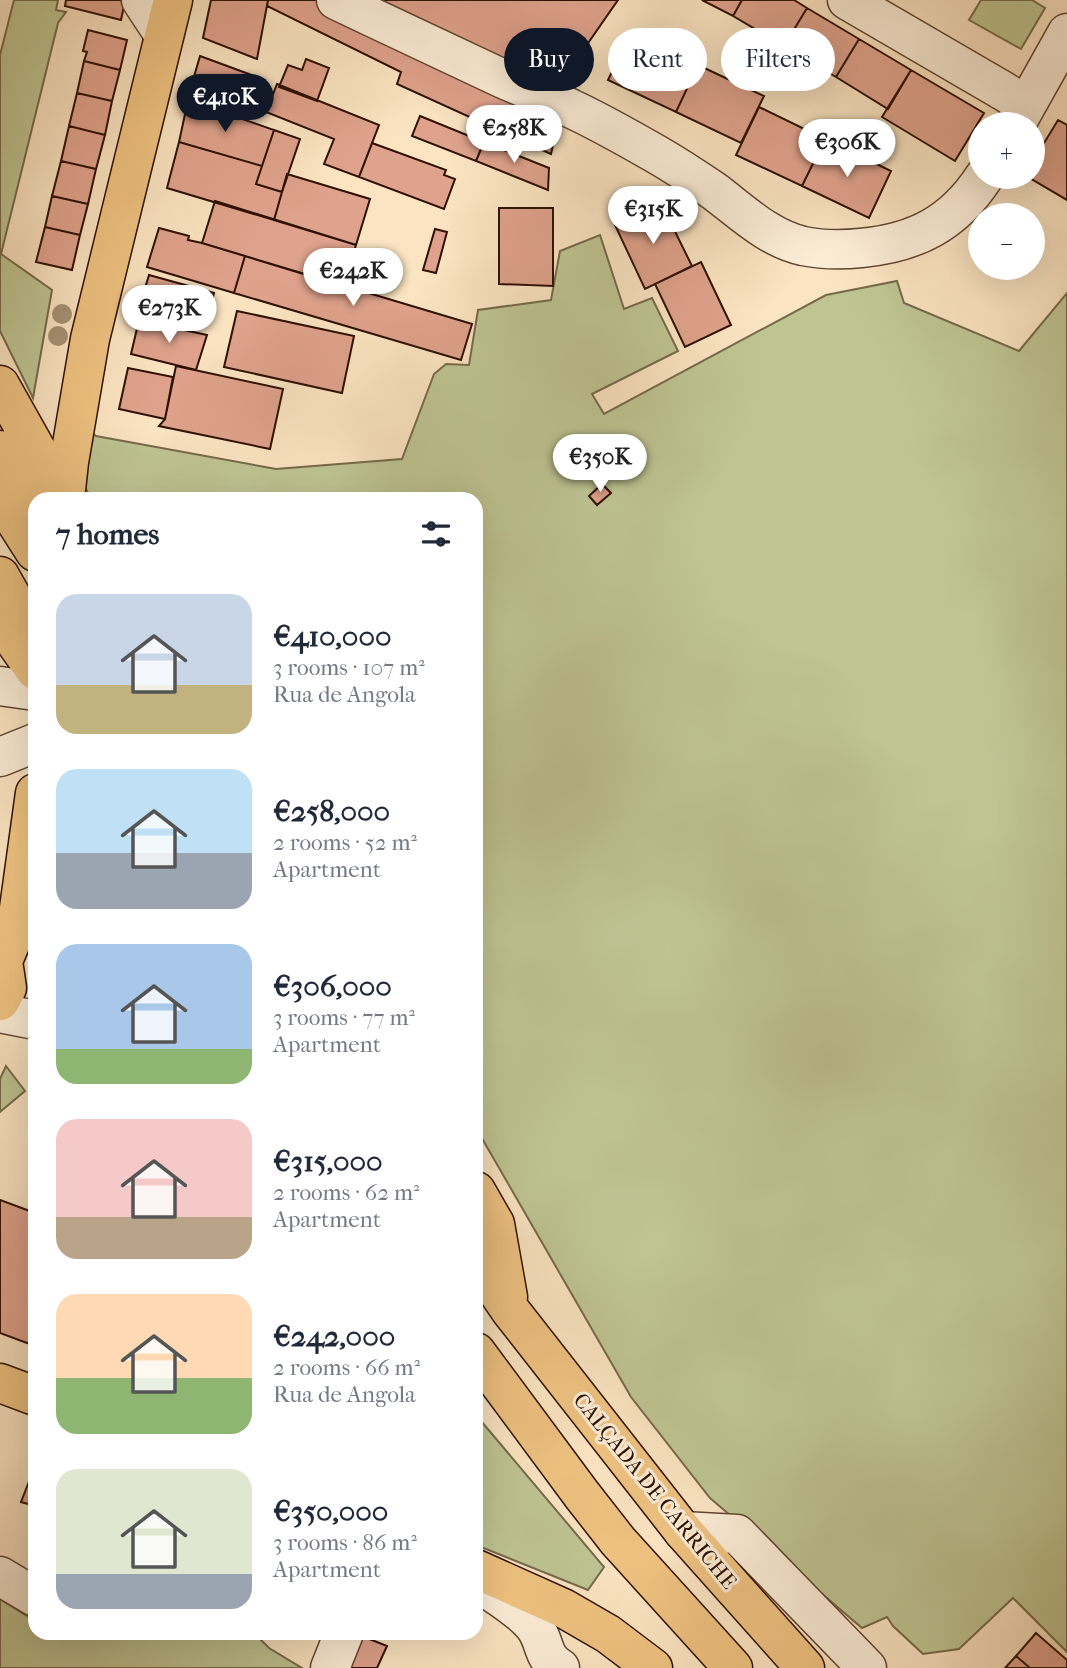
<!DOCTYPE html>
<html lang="en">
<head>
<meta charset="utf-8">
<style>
  :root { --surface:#fff; --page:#f6f6f7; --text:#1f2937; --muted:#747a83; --accent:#111827 }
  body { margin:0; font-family:"IM FELL French Canon",serif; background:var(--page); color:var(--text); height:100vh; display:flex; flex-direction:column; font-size:26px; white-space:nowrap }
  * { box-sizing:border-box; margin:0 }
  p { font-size:23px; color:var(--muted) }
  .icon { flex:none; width:38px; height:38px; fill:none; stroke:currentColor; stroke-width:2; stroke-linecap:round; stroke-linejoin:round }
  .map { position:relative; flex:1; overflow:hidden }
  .drawer { position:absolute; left:28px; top:492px; width:455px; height:1148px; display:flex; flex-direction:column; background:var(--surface); border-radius:21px; box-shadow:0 7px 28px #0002 }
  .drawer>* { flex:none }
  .top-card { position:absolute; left:504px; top:28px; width:457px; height:63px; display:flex; gap:14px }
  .tools { position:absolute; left:968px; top:112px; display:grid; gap:14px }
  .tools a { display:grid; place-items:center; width:77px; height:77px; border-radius:50%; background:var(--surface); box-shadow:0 7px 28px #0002; font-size:35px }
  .price { position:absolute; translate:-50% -60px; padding:0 16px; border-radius:24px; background:#fff; color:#222; font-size:23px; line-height:46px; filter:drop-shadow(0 2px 4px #0008) }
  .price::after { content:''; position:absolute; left:50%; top:42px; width:21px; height:16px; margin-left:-10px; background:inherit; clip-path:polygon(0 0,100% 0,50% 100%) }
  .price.current { background:var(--accent); color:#fff }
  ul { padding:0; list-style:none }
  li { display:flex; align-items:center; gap:21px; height:175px; padding:0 28px }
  li span { display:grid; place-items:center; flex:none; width:196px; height:140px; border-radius:21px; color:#555 }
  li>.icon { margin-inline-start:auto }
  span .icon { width:84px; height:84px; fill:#fffc; stroke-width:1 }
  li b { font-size:30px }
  h2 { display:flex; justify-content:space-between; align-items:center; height:84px; padding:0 28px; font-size:30px }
  .chip { padding:0 24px; border-radius:32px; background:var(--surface); box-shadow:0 7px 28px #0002; font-size:24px; line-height:63px }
  .chip.current { background:var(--accent); color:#fff }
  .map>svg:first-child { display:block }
</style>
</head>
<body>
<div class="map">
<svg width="1067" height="1668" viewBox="0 0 1067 1668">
  <rect width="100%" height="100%" fill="#fbe4c2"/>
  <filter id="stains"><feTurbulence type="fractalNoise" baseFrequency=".00286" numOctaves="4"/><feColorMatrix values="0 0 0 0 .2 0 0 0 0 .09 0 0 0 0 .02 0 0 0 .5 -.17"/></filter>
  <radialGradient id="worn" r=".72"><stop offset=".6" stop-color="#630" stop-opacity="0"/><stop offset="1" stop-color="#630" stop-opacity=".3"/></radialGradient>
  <path fill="#bfc493" stroke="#766a4a" stroke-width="2" d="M14 0H58L56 10 66 12 58 23 1 254 52 290 33 398 0 331V55Z
    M981 0H1032L1045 8 1021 49 969 20Z
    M600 235 624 309 652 298 678 351 592 394 604 414 826 295 897 281 904 303 1019 351 1067 293V1652L1013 1598 959 1649 923 1654 893 1626 887 1617 862 1628 710 1498 631 1397 476 1128V499H92L69 462 76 420 96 436 276 469 402 459 434 374 446 364 469 365 478 310 551 300 560 251Z
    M6 1066 25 1091 0 1112V1079Z
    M476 1415 604 1567 588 1590 476 1545Z
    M0 1599 35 1621V1633H254L269 1648 302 1668H0Z"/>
  <path fill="#dfa28c" stroke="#2e1001" stroke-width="2" d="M66 0H121L124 6 121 20 65 6Z
    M211 0H268L257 59 203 38Z
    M268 0H321L559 119 551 154 397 84 401 72 267 6Z
    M358 0H618L552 95Z
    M702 0H742L733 16Z
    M742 0H794L807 8 784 46 733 16Z
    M807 8 859 39 836 77 784 46Z
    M88 30 127 40 120 70 84 61 87 52 83 51Z
    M631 33 698 65 676 112 608 80Z
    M859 39 911 70 888 109 836 77Z
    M200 56 265 80 253 110 191 87Z
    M306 59 329 68 317 101 279 87 288 65 302 70Z
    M84 61 120 70 112 101 77 93Z
    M698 65 764 96 741 143 676 112Z
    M911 70 984 113 955 161 882 117Z
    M277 84 379 125 359 177 324 164 334 139 266 112Z
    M77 93 112 101 105 135 69 126Z
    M188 100 274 130 262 166 179 142Z
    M759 107 825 139 802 186 736 155Z
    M420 116 484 142 476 161 412 136Z
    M1058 120 1067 125V200L1028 177H1032V163Z
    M69 126 105 135 96 169 61 161Z
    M274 130 300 139 282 192 256 184Z
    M825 139 891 171 869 218 802 186Z
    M179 142 262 166 256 184 282 192 274 220 167 188Z
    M484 142 549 168 548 190 476 161Z
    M372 143 446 170 444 175 455 179 444 209 359 177Z
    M61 161 96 169 88 204 52 196Z
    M287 174 370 199 356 245 274 220Z
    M52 196 88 204 80 235 45 227Z
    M215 201 356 245 343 286 202 243Z
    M661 203 692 266 645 289 615 225Z
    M499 208H553V286L499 284Z
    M45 227 80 235 72 270 36 262Z
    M159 228 189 236 188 240 202 243 245 256 234 293 147 267Z
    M435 229 447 232 436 273 423 270Z
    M245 256 472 324 461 360 234 293Z
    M701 262 731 325 685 347 655 284Z
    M149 275 214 293 205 326 139 308Z
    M237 311 354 336 342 393 224 367Z
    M139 320 207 335 196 370 131 354Z
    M176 366 283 389 270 449 159 426 165 419Z
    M128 368 173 377 165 419 119 409Z
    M602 484 611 493 597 505 589 496Z
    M0 1200 35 1213 34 1217 35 1218V1346L0 1333Z
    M35 1466V1506L21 1502Z
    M1036 1633 1067 1660V1668H1030L1016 1656Z
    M357 1634 387 1646 377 1668H343Z
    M1016 1656 1030 1668H1005Z"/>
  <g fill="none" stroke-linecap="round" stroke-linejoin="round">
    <g stroke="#614531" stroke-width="41">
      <path id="minor" d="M141 0 164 35
        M336 0C390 26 444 51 499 77 523 88 548 97 572 109 600 122 628 138 656 154 675 165 695 178 714 191 742 212 768 238 803 246 823 250 842 250 861 248 916 243 954 223 984 177
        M847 0 1005 92 1026 106
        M1016 124 1067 33
        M0 686 35 691
        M0 757 35 743
        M0 1013 35 1020
        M683 1531 737 1534 867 1668
        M0 1576 35 1597
        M476 1581C494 1594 521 1609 534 1626 546 1641 541 1657 560 1668
        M330 1668 344 1633"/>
    </g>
    <g stroke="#2e1001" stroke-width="41">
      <path id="major" d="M65 499 69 462 90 339 173 0
        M0 963 3 961 16 930 35 793
        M0 1001 7 988 3 961
        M0 1383 35 1396
        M476 1569 563 1608 608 1634 653 1668"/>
    </g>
    <g stroke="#2e1001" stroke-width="41">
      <path id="highway" d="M0 385 64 499
        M0 450 35 514
        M0 497 35 552
        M0 576 35 638
        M1 622 35 670
        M476 1191 495 1224 508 1297
        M476 1260 510 1310 683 1531 805 1668
        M476 1352 582 1495 618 1541 733 1668"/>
    </g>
    <use href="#minor" stroke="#fcedd7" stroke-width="38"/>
    <use href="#major" stroke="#eec281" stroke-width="38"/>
    <use href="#highway" stroke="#eec281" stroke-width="38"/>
  </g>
  <g fill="#a69274">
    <circle cx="62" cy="314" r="10"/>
    <circle cx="58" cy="336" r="10"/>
  </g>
  <g text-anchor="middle" stroke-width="6" stroke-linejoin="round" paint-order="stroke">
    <g font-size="21" fill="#2e1001" stroke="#fcedd7">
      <text transform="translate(655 1491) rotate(51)" y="7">CALÇADA DE CARRICHE</text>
    </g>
  </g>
  <rect width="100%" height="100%" filter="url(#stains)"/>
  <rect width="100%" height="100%" fill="url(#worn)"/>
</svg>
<div class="tools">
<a>+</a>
<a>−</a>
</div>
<b class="price current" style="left:225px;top:134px">€410K</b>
<b class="price" style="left:514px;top:165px">€258K</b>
<b class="price" style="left:847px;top:179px">€306K</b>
<b class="price" style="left:653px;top:246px">€315K</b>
<b class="price" style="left:353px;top:308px">€242K</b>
<b class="price" style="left:169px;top:345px">€273K</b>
<b class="price" style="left:600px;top:494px">€350K</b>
<div class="top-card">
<a class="chip current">Buy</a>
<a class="chip">Rent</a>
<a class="chip">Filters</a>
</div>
<section class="drawer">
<h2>7 homes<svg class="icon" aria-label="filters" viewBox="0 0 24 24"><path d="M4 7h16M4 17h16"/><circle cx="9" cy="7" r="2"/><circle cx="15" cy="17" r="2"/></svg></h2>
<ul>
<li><span style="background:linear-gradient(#c9d6e8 65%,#c2b280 0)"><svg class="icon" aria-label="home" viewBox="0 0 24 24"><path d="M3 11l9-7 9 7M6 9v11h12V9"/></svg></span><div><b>€410,000</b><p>3 rooms · 107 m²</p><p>Rua de Angola</p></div></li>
<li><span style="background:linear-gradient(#bfe0f5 60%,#9aa5b1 0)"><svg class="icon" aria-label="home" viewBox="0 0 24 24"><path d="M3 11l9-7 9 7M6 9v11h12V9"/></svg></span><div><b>€258,000</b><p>2 rooms · 52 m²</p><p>Apartment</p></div></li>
<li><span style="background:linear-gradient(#a9c7e8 75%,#8fb573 0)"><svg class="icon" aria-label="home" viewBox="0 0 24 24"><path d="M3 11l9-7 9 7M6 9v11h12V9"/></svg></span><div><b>€306,000</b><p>3 rooms · 77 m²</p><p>Apartment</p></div></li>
<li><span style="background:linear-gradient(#f6c9c9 70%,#b9a48a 0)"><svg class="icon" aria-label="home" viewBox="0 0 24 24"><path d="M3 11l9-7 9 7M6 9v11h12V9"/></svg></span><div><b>€315,000</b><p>2 rooms · 62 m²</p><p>Apartment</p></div></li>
<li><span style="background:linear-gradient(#ffd9b3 60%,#8fb573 0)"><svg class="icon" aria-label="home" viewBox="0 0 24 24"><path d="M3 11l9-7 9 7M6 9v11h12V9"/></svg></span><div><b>€242,000</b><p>2 rooms · 66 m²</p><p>Rua de Angola</p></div></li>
<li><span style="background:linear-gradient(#dfe7d0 75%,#9aa5b1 0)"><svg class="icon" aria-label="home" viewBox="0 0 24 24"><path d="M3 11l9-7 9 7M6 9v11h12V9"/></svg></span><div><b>€350,000</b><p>3 rooms · 86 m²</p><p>Apartment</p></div></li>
</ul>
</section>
</div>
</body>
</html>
